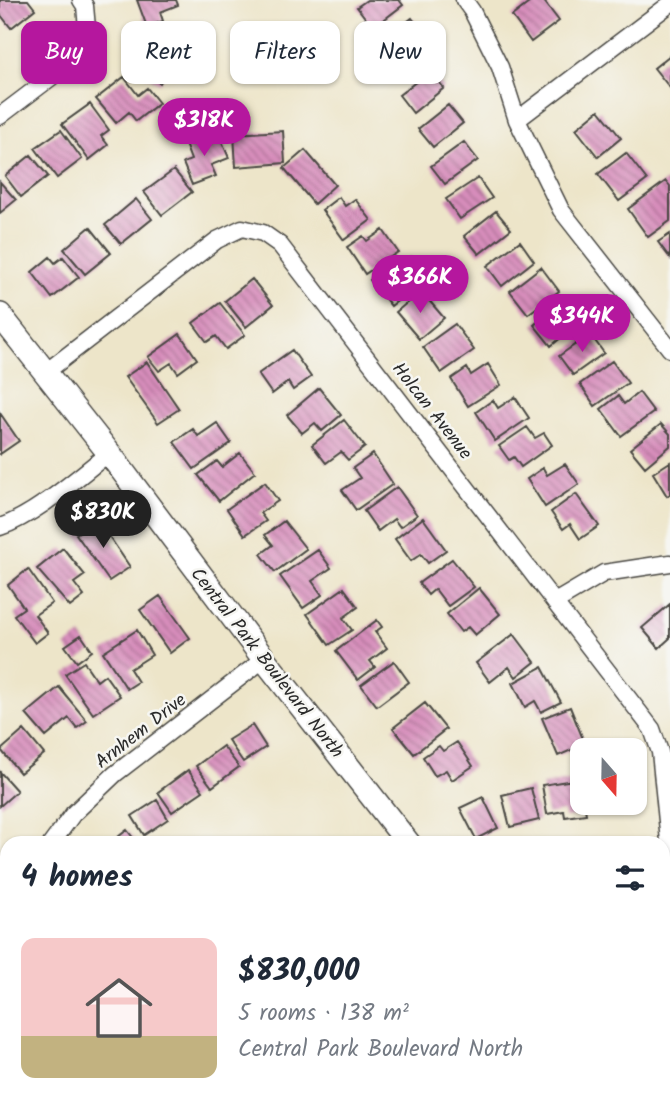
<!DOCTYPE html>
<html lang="en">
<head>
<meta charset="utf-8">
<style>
  :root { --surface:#fff; --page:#f2f2f3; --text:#1f2937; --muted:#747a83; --line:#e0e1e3; --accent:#b5179e }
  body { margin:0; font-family:Kalam,sans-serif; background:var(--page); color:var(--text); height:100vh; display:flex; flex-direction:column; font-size:26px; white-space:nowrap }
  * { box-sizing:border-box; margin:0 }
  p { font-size:23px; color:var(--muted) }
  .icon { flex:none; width:38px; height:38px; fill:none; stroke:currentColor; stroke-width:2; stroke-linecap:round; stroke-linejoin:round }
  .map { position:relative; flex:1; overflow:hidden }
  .details { position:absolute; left:0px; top:836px; width:670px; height:275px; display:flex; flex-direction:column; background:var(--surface); border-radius:21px 21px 0 0; box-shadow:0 2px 5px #0004 }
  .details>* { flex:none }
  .hud { position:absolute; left:21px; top:21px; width:628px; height:63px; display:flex; gap:14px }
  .needle { width:46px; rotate:160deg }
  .fabs { position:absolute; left:570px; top:738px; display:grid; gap:14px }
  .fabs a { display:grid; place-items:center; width:77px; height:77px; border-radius:14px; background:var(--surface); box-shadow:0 2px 5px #0004; font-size:35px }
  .price { position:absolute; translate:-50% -60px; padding:0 16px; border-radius:24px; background:var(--accent); color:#fff; font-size:23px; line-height:46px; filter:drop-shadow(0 2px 4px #0008) }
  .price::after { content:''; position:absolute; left:50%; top:42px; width:21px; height:16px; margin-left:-10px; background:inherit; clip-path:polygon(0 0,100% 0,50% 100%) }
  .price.on { background:#222; color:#fff }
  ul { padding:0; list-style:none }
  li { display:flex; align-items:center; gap:21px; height:175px; padding:0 21px }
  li+li { border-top:2px solid var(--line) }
  li span { display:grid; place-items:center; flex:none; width:196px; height:140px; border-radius:14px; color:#555 }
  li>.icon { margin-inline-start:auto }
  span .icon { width:84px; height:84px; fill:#fffc; stroke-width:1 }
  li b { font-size:30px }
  h2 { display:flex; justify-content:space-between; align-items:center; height:84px; padding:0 21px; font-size:30px }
  .tag { padding:0 24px; border-radius:14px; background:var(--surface); box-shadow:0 2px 5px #0004; font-size:24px; line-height:63px }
  .tag.on { background:var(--accent); color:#fff }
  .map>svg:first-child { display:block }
</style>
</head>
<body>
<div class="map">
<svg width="670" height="1110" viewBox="0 0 670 1110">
  <defs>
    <pattern id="park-dots" width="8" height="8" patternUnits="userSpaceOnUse" patternTransform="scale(1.75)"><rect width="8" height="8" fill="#80d79a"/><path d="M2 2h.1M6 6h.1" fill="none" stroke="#6fb985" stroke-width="1.8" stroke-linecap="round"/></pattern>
    <pattern id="building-back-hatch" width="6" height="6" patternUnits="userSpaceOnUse" patternTransform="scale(1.75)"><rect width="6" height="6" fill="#d78dbb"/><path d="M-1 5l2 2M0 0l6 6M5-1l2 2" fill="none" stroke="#af7398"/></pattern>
  </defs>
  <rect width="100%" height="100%" fill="#f6f6f2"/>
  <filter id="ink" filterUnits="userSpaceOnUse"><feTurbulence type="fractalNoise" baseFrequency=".0143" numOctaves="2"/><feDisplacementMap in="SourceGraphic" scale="14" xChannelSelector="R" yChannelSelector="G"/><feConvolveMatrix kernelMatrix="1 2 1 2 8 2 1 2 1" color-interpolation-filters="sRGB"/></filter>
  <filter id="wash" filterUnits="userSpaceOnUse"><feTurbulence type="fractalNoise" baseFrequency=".00686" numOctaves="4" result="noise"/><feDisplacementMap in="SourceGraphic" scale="28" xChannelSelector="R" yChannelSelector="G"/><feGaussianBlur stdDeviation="1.57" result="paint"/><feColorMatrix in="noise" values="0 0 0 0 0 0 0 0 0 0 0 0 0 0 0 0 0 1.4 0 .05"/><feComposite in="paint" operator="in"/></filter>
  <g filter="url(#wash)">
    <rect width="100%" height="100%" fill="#ede5c9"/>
    <path fill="url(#park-dots)" stroke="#568162" stroke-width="2" d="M663 1011H670V1110H635L631 1104H663Z"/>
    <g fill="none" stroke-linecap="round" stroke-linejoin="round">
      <path stroke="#80b4ed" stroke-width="5" d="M663 1043 670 1046
        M0 1046 7 1042"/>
    </g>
    <g id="blocks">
      <path fill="url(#building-back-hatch)" d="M0 0H28L35 9 11 28 0 14Z
        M137 0H176L178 5 160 12 163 21 147 27Z
        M367 0H399L403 5 373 28 357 7Z
        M533 0H543L559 21 531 42 512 16Z
        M412 18 428 38 396 63 380 43Z
        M142 39 174 55 160 83 128 67Z
        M670 55V88L654 68Z
        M430 71 444 88 413 113 399 95Z
        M124 77 138 95 147 88 159 103 136 121 129 112 116 123 96 99Z
        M90 104 109 130 101 136 108 145 89 160 62 124Z
        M448 105 463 123 433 147 418 129Z
        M599 110 621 138 598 157 576 129Z
        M61 130 82 159 57 178 35 148Z
        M283 131 285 163 236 167 234 134Z
        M218 132 229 158 211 165 216 176 192 185 183 163 191 160 185 144Z
        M464 142 478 160 445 184 431 166Z
        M305 150 335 185 314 204 284 168Z
        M626 153 647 180 619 201 598 174Z
        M31 155 48 176 21 197 5 176Z
        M174 170 192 192 162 215 144 192Z
        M478 178 492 198 460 219 446 199Z
        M666 181 670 186V221L648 237 628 209Z
        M0 182 16 200 0 213Z
        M339 197 345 206 355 199 371 220 344 240 322 210Z
        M136 199 152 219 121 244 105 225Z
        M496 211 511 229 479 254 464 236Z
        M90 227 111 253 85 274 64 249Z
        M383 230 398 252 365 274 347 247 363 236 367 241Z
        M670 234V258L658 242Z
        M520 241 534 261 502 286 487 266Z
        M50 257 55 263 63 257 79 277 52 298 32 272Z
        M411 257 427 277 391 306 370 280 388 266 393 271Z
        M541 267 559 291 528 314 510 291Z
        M252 279 273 305 246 327 225 301Z
        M421 291 444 318 419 339 396 312Z
        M565 299 582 320 551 346 534 325Z
        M220 303 245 335 226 349 216 336 207 342 193 323Z
        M455 324 474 350 441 373 423 347Z
        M180 334 197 359 178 373 171 363 159 371 148 357Z
        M590 334 604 353 573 375 559 356Z
        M292 350 311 377 293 390 288 382 272 394 258 374Z
        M612 361 628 383 595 406 580 384Z
        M147 362 179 409 158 423 125 377Z
        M488 364 501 385 468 406 451 379 467 368 471 375Z
        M319 388 341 415 322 431 315 423 302 433 287 415Z
        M639 392 654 412 621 436 601 409 618 396 624 404Z
        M515 397 529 418 495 441 476 412 493 400 498 408Z
        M0 413 19 441 0 454Z
        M344 420 365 447 348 460 341 452 326 463 312 445Z
        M217 423 231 443 194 469 174 442 193 429 198 436Z
        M661 424 670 434V446L645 467 630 449Z
        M527 427 535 438 544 433 552 445 521 467 514 457 509 460 499 446Z
        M240 453 255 472 219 501 198 475 217 461 222 467Z
        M373 454 393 484 356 510 342 490 360 478 353 468Z
        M670 462V494L667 496 653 473Z
        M565 464 579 484 545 507 527 479 543 468 547 475Z
        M265 482 278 501 260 513 266 521 245 535 227 509Z
        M397 487 417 515 400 527 394 519 378 531 364 511Z
        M576 494 599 526 580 539 570 524 563 529 551 512Z
        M423 518 446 550 428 563 421 554 411 561 395 539Z
        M98 520 130 567 109 581 76 534Z
        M284 521 306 549 275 572 261 554 273 545 265 535Z
        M63 548 85 575 74 583 84 596 70 607 37 569Z
        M318 550 331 568 312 581 322 595 303 608 280 576Z
        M452 559 474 587 448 606 435 589 428 595 419 583Z
        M28 569 52 603 35 615 48 633 35 643 14 615 24 608 8 585Z
        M344 588 358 607 343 618 352 630 329 645 307 614Z
        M479 588 500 614 475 635 468 627 461 632 447 614Z
        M160 596 190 638 170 653 140 610Z
        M670 604V638L659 648 642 628Z
        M377 620 382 627 375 632 387 648 370 661 375 667 358 680 336 651Z
        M137 630 152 655 130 669 138 682 127 689 103 652Z
        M514 634 535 662 516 677 509 667 490 682 476 663Z
        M81 635 92 651 77 662 65 646Z
        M394 661 409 682 377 706 361 685Z
        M84 662 97 681 105 675 120 696 93 714 65 674Z
        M542 667 561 702 541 712 535 701 525 707 513 683Z
        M59 687 87 721 77 728 69 718 46 737 26 714Z
        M425 703 446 729 414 754 393 728Z
        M570 707 585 744 558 756 542 718Z
        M252 725 266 747 243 762 228 740Z
        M24 730 44 754 20 773 1 750Z
        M457 742 473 766 452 780 446 770 435 776 423 757 439 746 443 751Z
        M223 746 239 767 212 787 196 766Z
        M188 770 203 791 172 812 158 792Z
        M0 772 17 791 0 806Z
        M580 779 583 803H584L586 814 565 817 564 811 547 814 542 785Z
        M531 788 539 820 510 827 502 795Z
        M483 797 498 828 476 839 460 808Z
        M157 800 168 819 144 835 132 816Z
        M127 830 138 844H109Z
        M5 1062 7 1066V1104H13L6 1110H0V1066Z
        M316 1104H350L339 1110H319Z
        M487 1104H526L518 1110H483L482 1108Z"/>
    </g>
  </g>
  <g filter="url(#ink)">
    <use href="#blocks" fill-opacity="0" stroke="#484743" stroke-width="2"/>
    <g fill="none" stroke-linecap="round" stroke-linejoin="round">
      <g stroke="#484743" stroke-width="19">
        <path id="street" d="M464 0 472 11 500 67 517 120 561 210 670 349
          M0 116 66 66 81 49 87 28 85 6 81 0
          M517 120 670 4
          M46 372 217 240 242 228 263 233 280 245 652 729 660 752 670 851
          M0 527C36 515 79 476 109 453
          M555 602 604 573 670 563
          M51 844 73 814 115 774 264 659
          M0 900 7 893
          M219 1104 224 1110"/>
      </g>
      <g stroke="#484743" stroke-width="26">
        <path id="secondary" d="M0 315 109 453 264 659 409 844
          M663 870 670 869
          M612 1104 617 1110
          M125 1110 132 1104"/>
      </g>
      <use href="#street" stroke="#fff" stroke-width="16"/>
      <use href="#secondary" stroke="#fff" stroke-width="23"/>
    </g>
  </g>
  <g text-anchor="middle" stroke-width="5" stroke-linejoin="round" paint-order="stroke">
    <g font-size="19" fill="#2b2b2b" stroke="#f6f6f2">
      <text transform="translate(433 410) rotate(52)" y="7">Holcan Avenue</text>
      <text transform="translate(268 662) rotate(52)" y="7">Central Park Boulevard North</text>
      <text transform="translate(140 730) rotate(-38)" y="7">Arnhem Drive</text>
    </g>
  </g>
</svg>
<div class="fabs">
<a><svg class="needle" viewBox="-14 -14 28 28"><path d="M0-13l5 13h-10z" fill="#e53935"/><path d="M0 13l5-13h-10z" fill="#747a83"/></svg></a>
</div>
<b class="price" style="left:204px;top:158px">$318K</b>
<b class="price" style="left:420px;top:315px">$366K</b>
<b class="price" style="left:582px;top:354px">$344K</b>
<b class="price on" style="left:103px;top:550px">$830K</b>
<div class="hud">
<a class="tag on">Buy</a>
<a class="tag">Rent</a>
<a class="tag">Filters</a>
<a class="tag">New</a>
</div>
<section class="details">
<h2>4 homes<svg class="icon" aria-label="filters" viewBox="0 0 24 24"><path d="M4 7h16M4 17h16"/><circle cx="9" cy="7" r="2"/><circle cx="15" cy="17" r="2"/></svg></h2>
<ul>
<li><span style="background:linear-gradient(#f6c9c9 70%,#c2b280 0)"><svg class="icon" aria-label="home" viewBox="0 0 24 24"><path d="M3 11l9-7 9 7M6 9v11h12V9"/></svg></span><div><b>$830,000</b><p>5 rooms · 138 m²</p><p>Central Park Boulevard North</p></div></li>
</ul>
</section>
</div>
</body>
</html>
